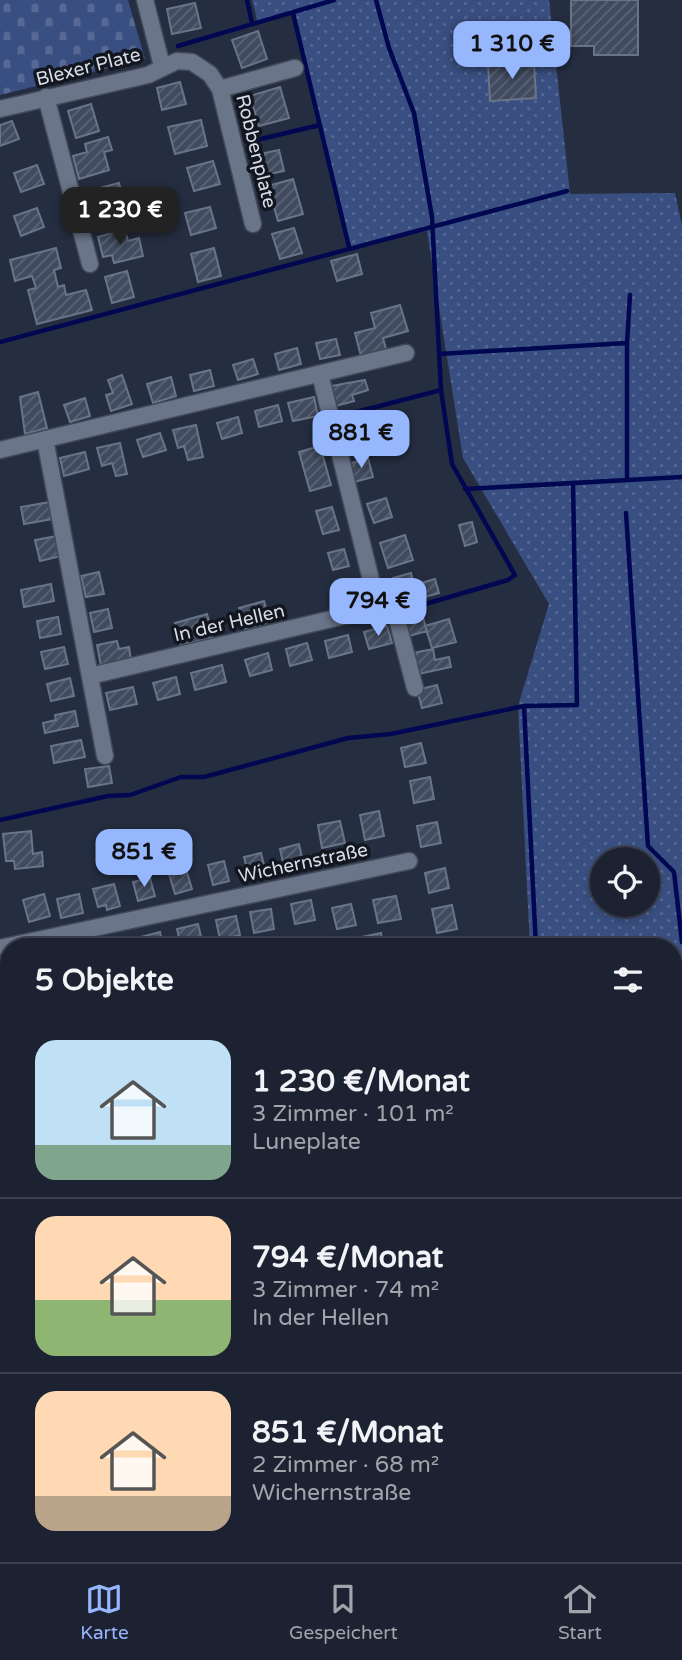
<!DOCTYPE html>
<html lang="de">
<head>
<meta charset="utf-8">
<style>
  :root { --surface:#1c2231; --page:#252a39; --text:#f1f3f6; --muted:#a0a4ab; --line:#3a3f4d; --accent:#96b6fd }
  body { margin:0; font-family:"Varela Round",sans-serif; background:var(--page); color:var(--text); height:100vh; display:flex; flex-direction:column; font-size:26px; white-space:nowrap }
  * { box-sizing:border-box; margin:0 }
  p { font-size:23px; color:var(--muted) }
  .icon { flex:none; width:38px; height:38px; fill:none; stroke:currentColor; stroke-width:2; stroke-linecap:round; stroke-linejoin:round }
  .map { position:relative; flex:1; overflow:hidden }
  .drawer { position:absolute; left:0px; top:938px; width:682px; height:625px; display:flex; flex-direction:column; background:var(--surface); border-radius:28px 28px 0 0; box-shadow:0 4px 10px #0003,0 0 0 2px var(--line) }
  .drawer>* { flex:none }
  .tools { position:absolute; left:590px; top:847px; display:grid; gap:14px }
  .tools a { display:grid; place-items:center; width:70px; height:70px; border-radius:50%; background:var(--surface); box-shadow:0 4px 10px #0003,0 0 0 2px var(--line); font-size:35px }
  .price { position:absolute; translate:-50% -60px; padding:0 16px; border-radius:14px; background:var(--accent); color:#111; font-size:23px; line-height:46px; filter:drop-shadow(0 2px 4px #0008) }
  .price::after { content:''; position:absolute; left:50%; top:42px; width:21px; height:16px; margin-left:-10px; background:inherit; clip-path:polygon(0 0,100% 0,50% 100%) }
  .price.current { background:#222; color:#fff }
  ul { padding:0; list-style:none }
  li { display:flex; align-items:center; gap:21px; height:175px; padding:0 35px }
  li+li { border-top:2px solid var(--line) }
  li span { display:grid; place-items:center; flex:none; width:196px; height:140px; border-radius:21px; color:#555 }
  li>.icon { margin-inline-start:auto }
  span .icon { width:84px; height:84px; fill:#fffc; stroke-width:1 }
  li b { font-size:30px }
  h2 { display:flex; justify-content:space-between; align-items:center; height:84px; padding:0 35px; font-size:30px }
  .dock { display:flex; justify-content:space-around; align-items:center; height:98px; border-top:2px solid var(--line); background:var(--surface); font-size:19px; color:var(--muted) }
  .dock a { display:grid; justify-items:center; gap:4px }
  .dock .current { color:var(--accent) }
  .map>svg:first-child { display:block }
</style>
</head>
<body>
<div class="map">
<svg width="682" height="1562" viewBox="0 0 682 1562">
  <defs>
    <pattern id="grass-dots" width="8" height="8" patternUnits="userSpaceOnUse" patternTransform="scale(1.75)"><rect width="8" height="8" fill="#3a4f81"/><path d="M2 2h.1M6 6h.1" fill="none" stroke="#566893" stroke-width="1.8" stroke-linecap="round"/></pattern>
    <pattern id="cemetery-stones" width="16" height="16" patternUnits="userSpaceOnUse" patternTransform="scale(1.75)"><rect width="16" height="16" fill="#3a4f81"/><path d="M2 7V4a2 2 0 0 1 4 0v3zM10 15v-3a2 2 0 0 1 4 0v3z" fill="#566893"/></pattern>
    <pattern id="building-hatch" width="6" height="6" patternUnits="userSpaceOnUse" patternTransform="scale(1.75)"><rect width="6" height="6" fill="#414b5f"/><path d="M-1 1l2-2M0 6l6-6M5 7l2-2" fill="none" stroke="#5c6476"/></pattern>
  </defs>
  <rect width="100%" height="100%" fill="#252e41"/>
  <path fill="url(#grass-dots)" fill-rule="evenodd" d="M252 0H549L570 194 675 193 682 226V1562H103L102 1554H674V947H530L518 706 549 604 463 458 427 231 349 247 293 13 258 23ZM602 859H648V905H602Z"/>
  <path fill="url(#cemetery-stones)" d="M0 0H128L145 59 0 95Z"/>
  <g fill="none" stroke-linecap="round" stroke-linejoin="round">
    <path stroke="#010750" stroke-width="4.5" d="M247 0 252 23
      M376 0 389 48 414 113 432 217 441 390 452 464 515 575 508 580 408 609
      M293 13 349 247
      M178 46 334 0
      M248 142 320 125
      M0 342 567 191
      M439 354 627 343
      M345 415 441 390
      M627 479V343L630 295
      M465 489 682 477
      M626 513 648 846 674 872 682 942
      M524 706 536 947
      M0 820 108 796 130 795 181 777H204L348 738 391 734 524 706 577 705 573 483
      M674 1553 682 1552
      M100 1554 101 1562
      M524 1562 525 1554
      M580 1562 663 1554"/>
  </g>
  <path fill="url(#building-hatch)" stroke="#697489" stroke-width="2" d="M571 0H638V55H594V46H571Z
    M195 3 201 28 172 34 167 9Z
    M258 31 267 59 242 68 232 40Z
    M534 62 536 98 490 101 488 64Z
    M180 82 186 104 162 110 157 88Z
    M280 87 289 118 259 126 250 96Z
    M91 104 99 131 76 138 68 111Z
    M201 120 207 146 175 154 168 127Z
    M12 121 19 139 0 146V125Z
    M108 137 112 150 104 152 109 170 79 179 73 156 87 152 85 144Z
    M279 150 284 171 260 176 255 155Z
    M213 161 220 184 194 191 187 168Z
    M37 165 44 184 21 192 14 173Z
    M293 179 303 214 278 221 268 186Z
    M119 183 128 215 95 224 87 196 97 193 96 189Z
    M210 207 216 228 191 235 185 213Z
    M37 208 44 227 21 236 14 216Z
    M294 228 302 253 280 259 272 234Z
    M125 229 128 241 139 238 143 256 114 263 112 255 103 257 98 237Z
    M56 248 61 268 54 270 58 287 64 285 66 295 86 290 92 310 37 324 28 290 36 288 32 276 15 281 10 260Z
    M214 248 221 276 198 282 191 254Z
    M357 254 362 274 337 281 331 261Z
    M127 271 134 297 112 303 105 277Z
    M400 305 408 331 383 338 387 353 362 360 355 333 375 328 371 313Z
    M336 339 340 355 320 359 316 343Z
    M297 348 301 364 279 370 275 354Z
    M253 359 258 374 238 380 233 365Z
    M210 370 214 386 194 391 190 375Z
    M122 375 132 404 111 411 106 395 113 393 108 380Z
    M171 377 176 396 153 403 147 384Z
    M365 380 368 390 352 395 354 401 336 406 331 386Z
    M38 392 47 428 25 434 20 397Z
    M314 397 318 416 293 421 288 403Z
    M85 398 90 416 70 422 64 405Z
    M278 405 282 421 259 427 255 411Z
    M238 417 242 433 222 439 217 423Z
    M357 418 363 438 345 443 339 424Z
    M196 425 203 457 188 460 184 446 178 448 173 430Z
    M160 433 166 450 143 457 137 440Z
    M120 443 127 474 116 476 112 463 102 466 97 448Z
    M320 446 331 485 310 491 299 452Z
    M85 452 89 469 64 476 60 458Z
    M368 458 373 477 354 482 348 464Z
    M386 498 392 517 374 523 367 504Z
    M50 502 53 519 24 524 21 507Z
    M332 507 339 530 323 534 316 511Z
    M472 522 477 542 465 546 459 525Z
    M405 535 413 560 388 568 380 543Z
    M57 536 61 556 40 561 35 540Z
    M344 549 349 566 333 570 328 553Z
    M99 572 104 594 86 597 81 576Z
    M411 573 414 585 435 579 439 593 400 604 393 578Z
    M352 583 358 604 340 609 335 587Z
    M51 584 54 601 24 607 21 590Z
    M264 601 270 622 245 629 239 608Z
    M108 609 112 628 94 632 90 613Z
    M207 614 213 637 181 646 175 623Z
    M422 614 427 631 409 636 404 619Z
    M58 617 61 634 40 638 37 621Z
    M449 619 456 642 432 648 425 626Z
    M387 626 392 643 369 649 364 632Z
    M348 635 352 652 329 658 325 641Z
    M117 641 119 649 129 647 131 660 101 666 97 645Z
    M307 643 312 660 290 666 286 649Z
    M64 647 68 664 45 669 41 652Z
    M433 649 435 660 449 657 451 667 418 674 413 653Z
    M268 653 272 670 250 676 245 660Z
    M222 665 226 682 195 690 191 673Z
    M176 677 180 694 158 700 153 683Z
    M70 678 74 696 51 701 47 684Z
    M437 685 442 703 422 708 417 690Z
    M133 687 137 704 110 710 106 693Z
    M75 711 78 726 45 733 43 723 56 720 55 715Z
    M81 740 85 757 54 763 51 746Z
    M421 743 426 763 405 767 401 748Z
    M109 766 112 783 88 787 85 769Z
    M430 777 434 799 414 803 410 781Z
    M379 811 384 836 365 840 360 815Z
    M340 821 345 843 322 848 318 825Z
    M437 822 441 843 421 847 417 826Z
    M31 831 33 854 42 852 43 866 15 869 14 861H6L3 834Z
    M299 844 304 866 285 871 280 849Z
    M261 853 266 873 249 877 244 857Z
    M224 861 229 881 213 885 208 865Z
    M445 868 449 888 429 893 425 873Z
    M186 869 192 889 175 894 169 874Z
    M150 878 155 896 138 901 133 882Z
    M114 884 120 906 107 910 106 905 98 907 93 889Z
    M44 894 50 916 29 922 23 900Z
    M79 894 83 913 61 918 57 899Z
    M396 896 401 919 378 923 373 900Z
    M311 900 315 920 295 924 291 904Z
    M351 904 356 925 337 929 332 908Z
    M452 905 457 929 437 933 432 909Z
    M271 909 274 929 254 933 250 912Z
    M236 916 240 935 220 940 216 920Z
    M198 924 203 945 181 947 177 929Z
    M160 932 163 947H143L141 937Z
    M381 933 383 944 359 947 357 938Z
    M121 942 122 947H103V945Z
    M0 1227 4 1244 0 1245Z
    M5 1255 9 1284 0 1287V1256Z
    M9 1322V1362L4 1363 0 1323Z
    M9 1392V1409L0 1410V1393Z"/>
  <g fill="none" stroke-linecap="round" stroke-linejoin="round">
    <g stroke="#424959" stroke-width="19">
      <path id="street" d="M145 0 162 66
        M220 89 253 224
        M46 97 90 264
        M0 109 148 75 177 61 192 62 210 74 220 89 295 68
        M320 374 378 608 395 612 415 688
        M45 439 105 756
        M0 450 406 353
        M90 676 378 608
        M0 948 409 861"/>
    </g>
    <g stroke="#424959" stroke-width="21">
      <path id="secondary" d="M0 995 9 1053
        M84 1554 85 1562"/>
    </g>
    <use href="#street" stroke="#6a758a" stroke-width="16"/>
    <use href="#secondary" stroke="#6a758a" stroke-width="18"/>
  </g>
  <g text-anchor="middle" stroke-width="7" stroke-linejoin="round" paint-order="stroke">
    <g font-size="19" fill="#d6dce8" stroke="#12161f">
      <text transform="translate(88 66) rotate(-14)" y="7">Blexer Plate</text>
      <text transform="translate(257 151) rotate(76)" y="7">Robbenplate</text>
      <text transform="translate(229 622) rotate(-13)" y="7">In der Hellen</text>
      <text transform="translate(303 862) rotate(-12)" y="7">Wichernstraße</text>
    </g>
  </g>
</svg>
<div class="tools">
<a><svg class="icon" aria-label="locate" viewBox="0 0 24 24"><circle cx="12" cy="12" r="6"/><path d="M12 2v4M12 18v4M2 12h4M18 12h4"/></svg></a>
</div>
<b class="price" style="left:512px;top:81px">1 310 €</b>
<b class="price current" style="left:120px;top:247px">1 230 €</b>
<b class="price" style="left:361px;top:470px">881 €</b>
<b class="price" style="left:378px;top:638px">794 €</b>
<b class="price" style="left:144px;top:889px">851 €</b>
<section class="drawer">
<h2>5 Objekte<svg class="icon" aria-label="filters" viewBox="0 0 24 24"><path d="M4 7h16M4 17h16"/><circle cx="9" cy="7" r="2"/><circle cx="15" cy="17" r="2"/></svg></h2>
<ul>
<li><span style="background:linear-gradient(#bfe0f5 75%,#7fa58c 0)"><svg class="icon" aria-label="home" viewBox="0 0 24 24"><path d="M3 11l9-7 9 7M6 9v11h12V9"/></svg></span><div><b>1 230 €/Monat</b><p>3 Zimmer · 101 m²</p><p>Luneplate</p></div></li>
<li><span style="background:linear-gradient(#ffd9b3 60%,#8fb573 0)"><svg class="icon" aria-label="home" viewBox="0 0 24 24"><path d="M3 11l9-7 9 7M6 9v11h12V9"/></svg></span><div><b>794 €/Monat</b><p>3 Zimmer · 74 m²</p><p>In der Hellen</p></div></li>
<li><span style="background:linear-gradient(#ffd9b3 75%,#b9a48a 0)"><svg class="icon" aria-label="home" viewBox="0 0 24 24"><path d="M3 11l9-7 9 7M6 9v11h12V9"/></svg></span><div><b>851 €/Monat</b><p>2 Zimmer · 68 m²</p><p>Wichernstraße</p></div></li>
</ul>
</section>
</div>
<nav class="dock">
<a class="current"><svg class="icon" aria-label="map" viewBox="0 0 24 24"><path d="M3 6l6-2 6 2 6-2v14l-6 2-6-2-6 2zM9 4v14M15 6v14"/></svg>Karte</a>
<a><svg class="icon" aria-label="saved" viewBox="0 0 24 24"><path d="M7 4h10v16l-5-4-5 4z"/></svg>Gespeichert</a>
<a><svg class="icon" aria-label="home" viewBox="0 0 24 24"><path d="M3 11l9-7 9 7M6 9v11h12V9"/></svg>Start</a>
</nav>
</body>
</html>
